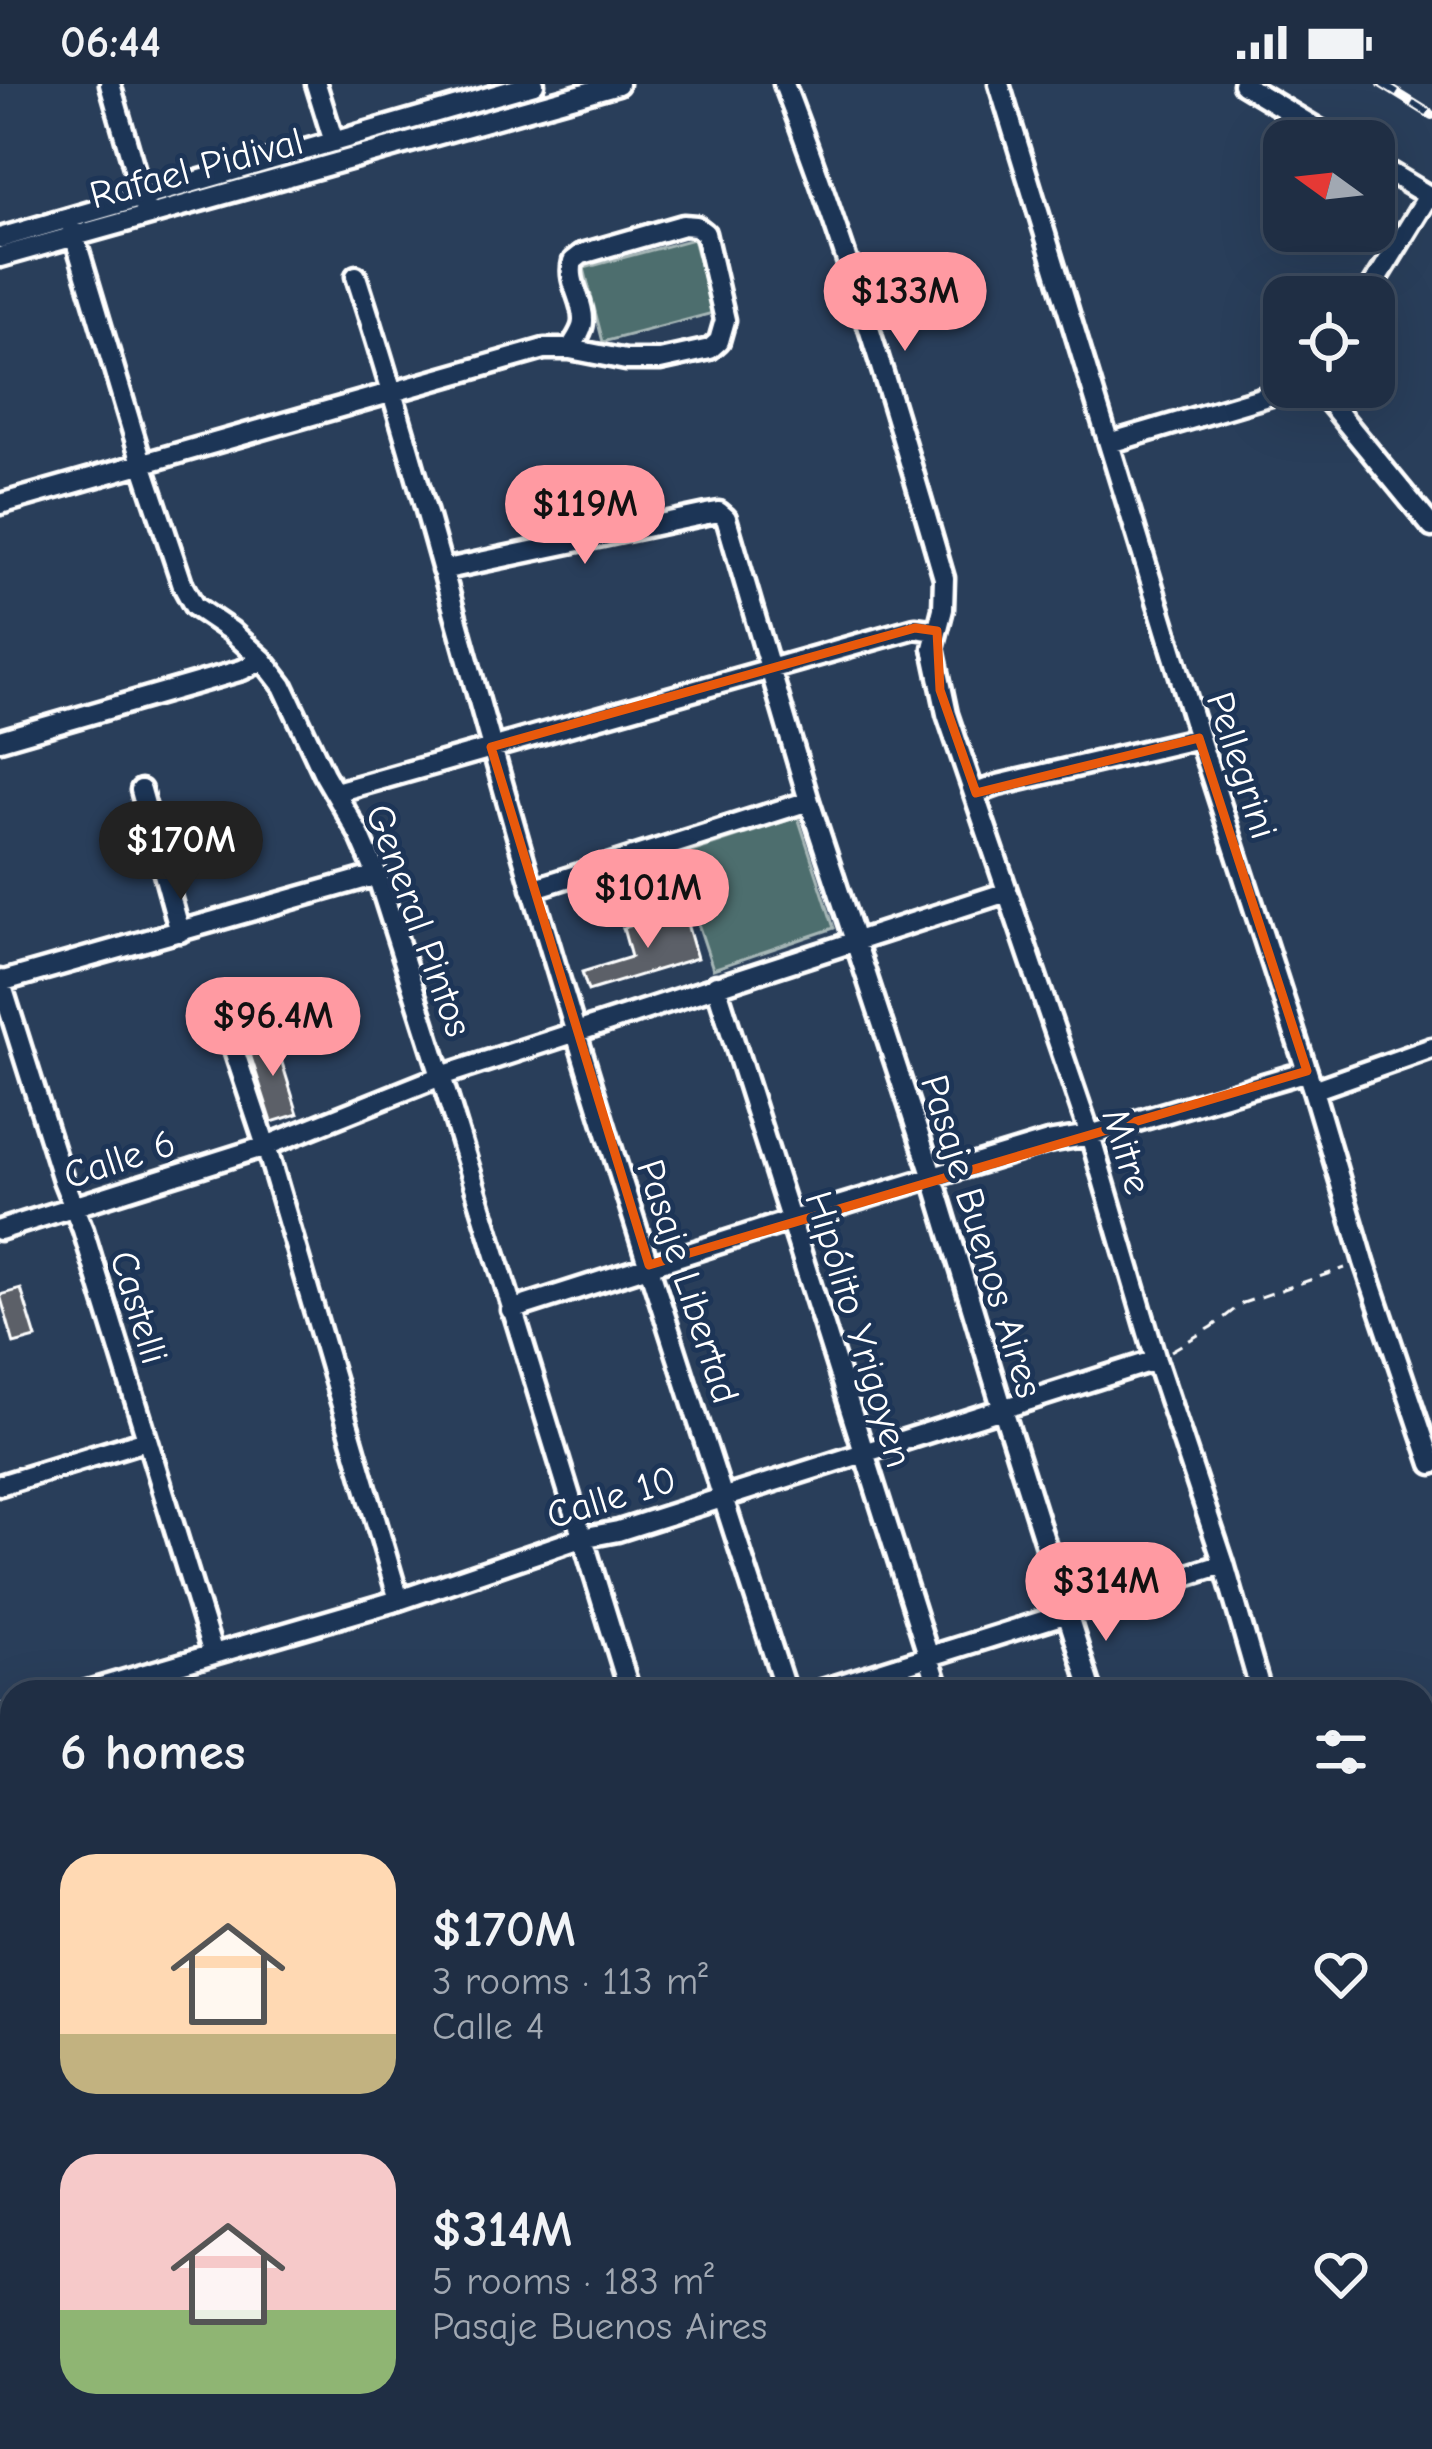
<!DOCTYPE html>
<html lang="en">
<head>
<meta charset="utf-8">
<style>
  :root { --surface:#1f2e44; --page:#27364b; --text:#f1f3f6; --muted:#a1a8b2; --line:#3c4a5d; --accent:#ff9aa2 }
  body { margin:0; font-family:"Comic Neue",sans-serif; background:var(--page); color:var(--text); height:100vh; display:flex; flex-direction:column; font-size:45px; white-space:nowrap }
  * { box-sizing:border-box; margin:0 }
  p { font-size:39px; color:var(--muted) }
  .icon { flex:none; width:66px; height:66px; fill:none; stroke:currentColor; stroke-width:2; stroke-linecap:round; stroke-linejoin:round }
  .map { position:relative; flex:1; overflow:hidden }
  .side { position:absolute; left:0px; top:1596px; width:1434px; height:771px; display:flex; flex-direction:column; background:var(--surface); border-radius:36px 36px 0 0; box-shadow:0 12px 48px #0002,0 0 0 3px var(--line) }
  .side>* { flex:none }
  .needle { width:78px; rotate:285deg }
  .buttons { position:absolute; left:1263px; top:36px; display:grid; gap:24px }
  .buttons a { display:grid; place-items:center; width:132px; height:132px; border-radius:24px; background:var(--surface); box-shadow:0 12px 48px #0002,0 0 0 3px var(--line); font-size:60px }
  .price { position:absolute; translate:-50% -102px; padding:0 27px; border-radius:42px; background:var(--accent); color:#111; font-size:39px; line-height:78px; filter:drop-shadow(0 3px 6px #0008) }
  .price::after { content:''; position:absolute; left:50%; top:72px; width:36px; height:27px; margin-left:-18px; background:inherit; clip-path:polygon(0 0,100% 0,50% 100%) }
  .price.on { background:#222; color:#fff }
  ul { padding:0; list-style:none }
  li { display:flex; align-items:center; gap:36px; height:300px; padding:0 60px }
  li span { display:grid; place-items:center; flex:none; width:336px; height:240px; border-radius:36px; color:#555 }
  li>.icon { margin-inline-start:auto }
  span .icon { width:144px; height:144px; fill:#fffc; stroke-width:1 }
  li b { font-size:51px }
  h2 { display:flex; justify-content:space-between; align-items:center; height:144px; padding:0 60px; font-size:51px }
  .status { display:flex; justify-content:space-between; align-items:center; height:84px; padding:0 60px; background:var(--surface); direction:ltr }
  .status svg { height:33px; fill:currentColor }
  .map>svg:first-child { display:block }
</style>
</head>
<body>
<div class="status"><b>06:44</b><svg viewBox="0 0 49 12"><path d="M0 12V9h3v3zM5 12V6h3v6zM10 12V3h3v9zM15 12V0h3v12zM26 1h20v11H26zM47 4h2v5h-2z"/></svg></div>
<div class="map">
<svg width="1432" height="2365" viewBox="0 0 1432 2365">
  <rect width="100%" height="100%" fill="#293e5a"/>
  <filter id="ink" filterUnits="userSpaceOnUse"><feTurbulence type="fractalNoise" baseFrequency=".00833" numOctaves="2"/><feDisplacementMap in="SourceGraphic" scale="24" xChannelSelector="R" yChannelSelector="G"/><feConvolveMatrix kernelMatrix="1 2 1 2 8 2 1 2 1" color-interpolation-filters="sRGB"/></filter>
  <g filter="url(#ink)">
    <path fill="#4e6e6e" stroke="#a6b6b6" stroke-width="3" d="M693 155 713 229 603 258 584 184Z
      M798 733 834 844 713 885 676 773Z"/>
    <path fill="#5b6167" stroke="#fff" stroke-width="3" d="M683 826 697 874 588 907 582 888 631 873 623 844Z
      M274 953 298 1030 272 1038 247 961Z
      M21 1205 36 1254 14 1260 0 1211Z"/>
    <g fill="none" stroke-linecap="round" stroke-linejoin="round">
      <g stroke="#fff" stroke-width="27">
        <path id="minor" d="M110 0 145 122
          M316 0 334 58
          M784 0C846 161 896 328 944 494L943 525 933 564 947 630 1090 1051 1156 1276 1224 1480 1261 1608
          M999 0 1199 654 1313 1006 1364 1178 1432 1380
          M1243 0 1338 57
          M1374 79 1432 114
          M69 134 142 379 183 502 194 522 231 547 263 576 283 602 324 690 360 752 377 791 441 992 630 1608
          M0 154 534 0
          M0 173 618 0
          M356 192C421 394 472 600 532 803 612 1073 699 1340 786 1608
          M1366 213 1428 112
          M1317 303 1432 443
          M1109 359 1298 303
          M0 420 544 265H570L626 276H660L710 265 719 257 725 236 705 149 696 142 683 141 582 170 573 177C567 199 584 216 583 237 583 247 575 256 570 265
          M442 486 707 430 719 428 726 434 809 717 933 1094 1003 1326 1092 1608
          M0 656 242 586 263 576
          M141 706 180 848
          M336 708 915 544 937 547
          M976 709 998 701 1199 654
          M532 805 809 717
          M0 896 63 1096 83 1146 213 1570
          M0 898 377 791
          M716 901 940 1608
          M235 969 266 1062 399 1516
          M1313 1006 1432 964
          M0 1146 266 1062 441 992 1007 808
          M511 1226 792 1136 1048 1058 1090 1051 1307 987
          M0 1401 146 1356
          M84 1608 399 1516 581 1454 618 1447 1156 1276
          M816 1608 1224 1480
          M0 1633 12 1629
          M1422 1640 1432 1635
          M1422 1879 1432 1912
          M1422 2125 1432 2156
          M1422 2186 1432 2182
          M1422 2219 1432 2220
          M0 2224 12 2223
          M0 2263 12 2262"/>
      </g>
      <path stroke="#fff" stroke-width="3" stroke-dasharray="12 9" stroke-linecap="butt" d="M1171 1267 1212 1243 1243 1219 1345 1184"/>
      <use href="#minor" stroke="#1d3557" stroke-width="18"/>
      <g stroke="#fff" stroke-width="10">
        <path id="rail" d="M1382 0 1432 31"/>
      </g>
      <use href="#rail" stroke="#1d3557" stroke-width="6" stroke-dasharray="18" stroke-linecap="butt"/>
    </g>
  </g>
  <path fill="none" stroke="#e8590c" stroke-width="9" stroke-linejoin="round" d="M915 544 937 547 940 606 976 709 1199 654 1307 987 649 1181 491 663Z"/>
  <g text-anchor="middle" stroke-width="10" stroke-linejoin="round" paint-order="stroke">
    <g font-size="39" fill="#fff" stroke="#1d3557">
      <text transform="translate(196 83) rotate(-15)" y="14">Rafael Pidival</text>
      <text transform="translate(1243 681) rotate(72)" y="14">Pellegrini</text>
      <text transform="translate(420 836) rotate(70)" y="14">General Pintos</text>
      <text transform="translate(1128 1067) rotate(73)" y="14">Mitre</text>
      <text transform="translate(119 1074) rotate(-18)" y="14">Calle 6</text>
      <text transform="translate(983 1152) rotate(73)" y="14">Pasaje Buenos Aires</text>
      <text transform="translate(689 1197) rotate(72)" y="14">Pasaje Libertad</text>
      <text transform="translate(140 1223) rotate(73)" y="14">Castelli</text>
      <text transform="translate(860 1245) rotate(73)" y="14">Hipólito Yrigoyen</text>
      <text transform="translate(611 1412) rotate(-17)" y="14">Calle 10</text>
    </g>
  </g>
</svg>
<div class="buttons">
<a><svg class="needle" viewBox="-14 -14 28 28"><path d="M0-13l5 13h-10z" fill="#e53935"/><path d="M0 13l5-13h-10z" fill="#a1a8b2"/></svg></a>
<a><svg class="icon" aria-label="locate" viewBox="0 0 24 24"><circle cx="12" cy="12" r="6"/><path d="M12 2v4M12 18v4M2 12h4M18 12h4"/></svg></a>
</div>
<b class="price" style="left:905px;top:270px">$133M</b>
<b class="price" style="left:585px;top:483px">$119M</b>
<b class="price on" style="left:181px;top:819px">$170M</b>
<b class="price" style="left:648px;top:867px">$101M</b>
<b class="price" style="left:273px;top:995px">$96.4M</b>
<b class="price" style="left:1106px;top:1560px">$314M</b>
<section class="side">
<h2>6 homes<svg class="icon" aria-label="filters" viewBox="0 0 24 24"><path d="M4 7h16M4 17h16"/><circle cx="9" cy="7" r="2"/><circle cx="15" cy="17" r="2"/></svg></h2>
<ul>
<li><span style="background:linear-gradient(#ffd9b3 75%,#c2b280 0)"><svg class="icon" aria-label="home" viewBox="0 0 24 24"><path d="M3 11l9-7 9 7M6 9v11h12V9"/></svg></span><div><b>$170M</b><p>3 rooms · 113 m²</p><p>Calle 4</p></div><svg class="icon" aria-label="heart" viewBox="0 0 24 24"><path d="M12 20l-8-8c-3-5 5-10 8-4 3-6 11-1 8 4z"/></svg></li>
<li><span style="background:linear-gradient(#f6c9c9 65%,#8fb573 0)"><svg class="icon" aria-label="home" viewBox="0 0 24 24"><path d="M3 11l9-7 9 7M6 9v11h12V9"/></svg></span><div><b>$314M</b><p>5 rooms · 183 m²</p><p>Pasaje Buenos Aires</p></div><svg class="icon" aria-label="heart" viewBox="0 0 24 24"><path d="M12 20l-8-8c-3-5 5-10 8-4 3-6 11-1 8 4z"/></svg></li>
</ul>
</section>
</div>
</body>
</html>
